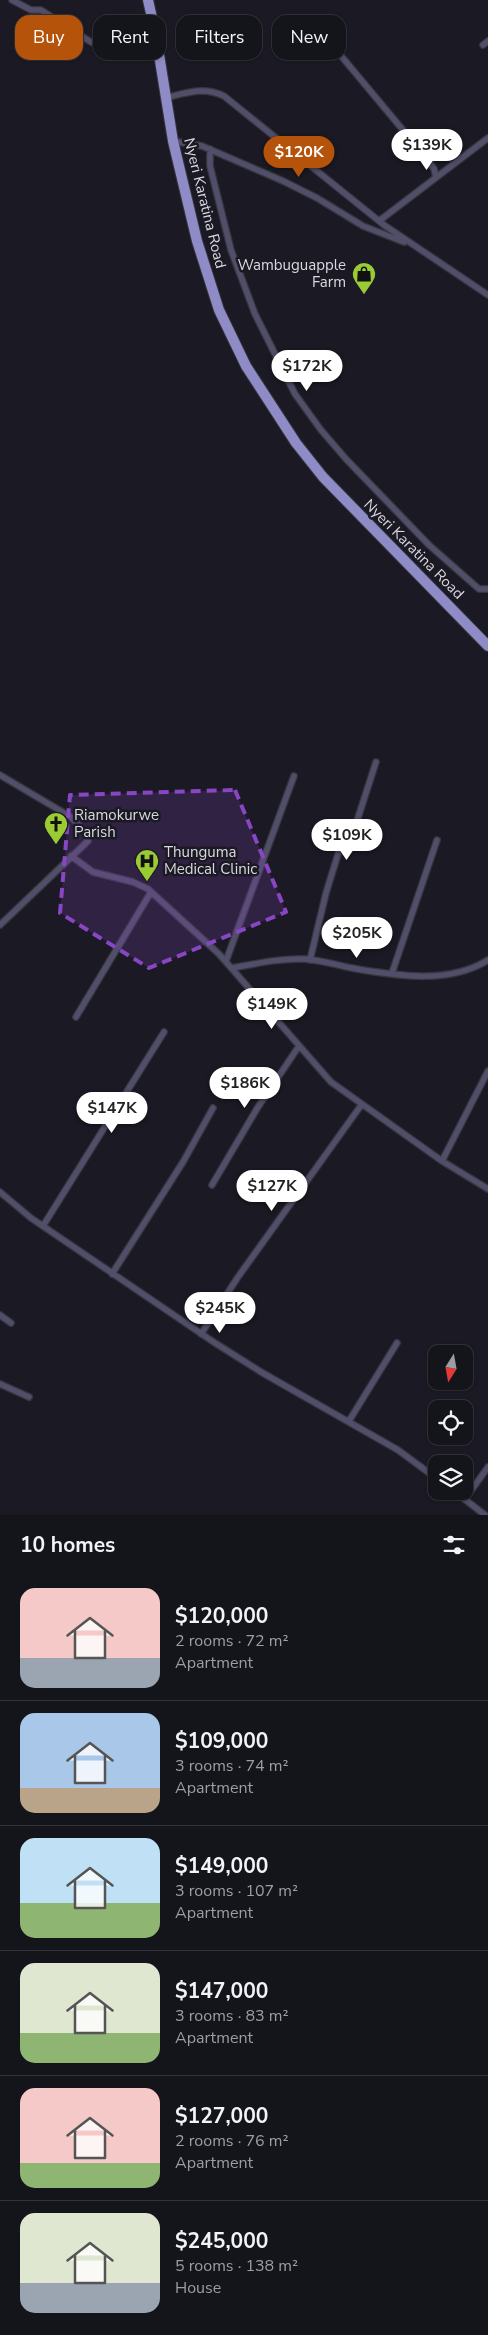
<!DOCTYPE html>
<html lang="en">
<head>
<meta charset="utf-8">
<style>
  :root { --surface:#14141b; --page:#212128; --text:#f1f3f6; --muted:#9d9ea3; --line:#33333a; --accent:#b45309 }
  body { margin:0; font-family:"Nunito Sans",sans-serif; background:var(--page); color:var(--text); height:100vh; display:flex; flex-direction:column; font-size:19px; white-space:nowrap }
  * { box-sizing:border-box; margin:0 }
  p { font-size:16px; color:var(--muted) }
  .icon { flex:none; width:28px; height:28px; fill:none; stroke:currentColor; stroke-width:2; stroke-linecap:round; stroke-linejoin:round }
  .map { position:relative; height:1515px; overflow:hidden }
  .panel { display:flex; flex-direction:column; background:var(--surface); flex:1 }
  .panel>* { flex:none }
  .guide { position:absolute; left:15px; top:15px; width:459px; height:45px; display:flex; gap:10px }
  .needle { width:32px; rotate:191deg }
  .tools { position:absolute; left:428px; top:1345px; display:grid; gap:10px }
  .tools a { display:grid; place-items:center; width:45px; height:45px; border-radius:10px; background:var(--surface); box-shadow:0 1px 4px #0004,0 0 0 1px var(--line); font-size:25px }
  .price { position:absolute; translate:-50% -42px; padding:0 11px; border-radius:18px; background:#fff; color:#222; font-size:16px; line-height:32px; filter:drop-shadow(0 1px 2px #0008) }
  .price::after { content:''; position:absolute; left:50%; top:30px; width:15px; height:11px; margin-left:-8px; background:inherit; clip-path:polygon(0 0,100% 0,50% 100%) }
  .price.active { background:var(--accent); color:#fff }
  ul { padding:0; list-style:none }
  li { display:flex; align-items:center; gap:15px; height:125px; padding:0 20px }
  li+li { border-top:1px solid var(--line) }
  li span { display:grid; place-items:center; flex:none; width:140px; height:100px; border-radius:15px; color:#555 }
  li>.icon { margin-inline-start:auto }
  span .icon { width:60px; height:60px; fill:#fffc; stroke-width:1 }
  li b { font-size:21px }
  h2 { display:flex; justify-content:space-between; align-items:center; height:60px; padding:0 20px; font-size:21px }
  .pill { padding:0 18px; border-radius:15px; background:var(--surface); box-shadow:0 1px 4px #0004,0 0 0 1px var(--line); font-size:18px; line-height:45px }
  .pill.active { background:var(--accent); color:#fff }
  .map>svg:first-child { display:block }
</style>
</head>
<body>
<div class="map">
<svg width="488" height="1515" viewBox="0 0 488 1515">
  <rect width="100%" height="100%" fill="#1b1a24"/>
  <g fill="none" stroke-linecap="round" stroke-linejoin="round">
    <g stroke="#35353e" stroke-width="8">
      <path id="minor" d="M12 0 31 10H41L91 42
        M322 33 428 160 434 169 436 177
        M483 45 488 41
        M165 98C186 93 204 86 224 96L384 225 488 295
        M173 141 202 146 283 181 317 198 363 226 404 242
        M210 149V166L231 250 255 314 295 394 321 430 346 459 429 545 479 589H488
        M379 221 488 138
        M0 775 71 817 89 836 88 841 0 925
        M71 856 93 872 133 882 148 889 219 954 331 1082 442 1161 488 1189
        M310 960 326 893 343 838 356 824 376 762
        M226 961 294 776
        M232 968C255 964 280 958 304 959 322 960 339 966 357 969 399 976 450 984 488 960
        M392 973 437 840
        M76 1017 151 892
        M442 1161 488 1071
        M212 1185 258 1107 299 1046
        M0 1192 31 1218 215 1343 261 1372 398 1450 436 1478
        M43 1226 164 1032
        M112 1274 183 1162 213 1108
        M0 1315 11 1323
        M201 1334 238 1277 362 1104
        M0 1384 29 1397
        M349 1421 397 1343
        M454 1491 485 1515
        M465 1499 488 1467"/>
    </g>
    <g stroke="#35353e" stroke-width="12">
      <path id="trunk" d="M148 0 156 36 173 141 197 241 219 310 246 366 296 443 323 477 488 646"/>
    </g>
    <use href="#minor" stroke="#504e68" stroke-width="5.5"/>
    <use href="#trunk" stroke="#8e8bc6" stroke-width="10"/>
  </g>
  <path fill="#8946c4" fill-opacity="0.2" stroke="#8946c4" stroke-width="4" stroke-dasharray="10 6" stroke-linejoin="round" d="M235 790 286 912 149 968 60 913 70 795Z"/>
  <defs>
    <g id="shop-pin" transform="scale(1.25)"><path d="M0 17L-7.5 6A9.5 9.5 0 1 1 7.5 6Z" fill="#9acb34" stroke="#1b1a24"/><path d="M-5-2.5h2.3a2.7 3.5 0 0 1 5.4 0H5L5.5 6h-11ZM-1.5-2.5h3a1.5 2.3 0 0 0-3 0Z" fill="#111"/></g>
    <g id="church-pin" transform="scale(1.25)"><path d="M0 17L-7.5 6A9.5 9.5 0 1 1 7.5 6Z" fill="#9acb34" stroke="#1b1a24"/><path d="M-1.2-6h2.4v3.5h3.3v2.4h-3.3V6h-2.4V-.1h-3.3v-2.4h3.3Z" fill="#111"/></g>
    <g id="hospital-pin" transform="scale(1.25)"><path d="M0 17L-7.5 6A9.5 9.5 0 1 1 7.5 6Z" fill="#9acb34" stroke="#1b1a24"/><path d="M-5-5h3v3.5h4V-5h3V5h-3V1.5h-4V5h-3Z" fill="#111"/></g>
  </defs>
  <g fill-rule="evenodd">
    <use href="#shop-pin" x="364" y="274"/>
    <use href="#church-pin" x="56" y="824"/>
    <use href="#hospital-pin" x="147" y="861"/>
  </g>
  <g text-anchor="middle" stroke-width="5" stroke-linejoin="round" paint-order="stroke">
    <g font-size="15" fill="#d8d8de" stroke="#1b1a24">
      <text transform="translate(205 203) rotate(76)" y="5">Nyeri Karatina Road</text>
      <text transform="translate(414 549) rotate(45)" y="5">Nyeri Karatina Road</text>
    </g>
    <g font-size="15" fill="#d8d8de" stroke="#1b1a24" text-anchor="start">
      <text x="346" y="270" text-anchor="end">Wambuguapple<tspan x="346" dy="17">Farm</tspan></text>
      <text x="74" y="820">Riamokurwe<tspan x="74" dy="17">Parish</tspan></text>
      <text x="164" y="857">Thunguma<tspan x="164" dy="17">Medical Clinic</tspan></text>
    </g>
  </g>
</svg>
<div class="tools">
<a><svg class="needle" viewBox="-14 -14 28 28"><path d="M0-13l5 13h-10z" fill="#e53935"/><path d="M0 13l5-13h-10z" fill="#9d9ea3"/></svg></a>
<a><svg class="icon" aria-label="locate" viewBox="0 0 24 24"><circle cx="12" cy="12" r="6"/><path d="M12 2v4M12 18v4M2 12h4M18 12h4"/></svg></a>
<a><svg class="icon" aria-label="layers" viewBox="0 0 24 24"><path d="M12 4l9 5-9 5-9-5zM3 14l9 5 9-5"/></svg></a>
</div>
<b class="price" style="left:427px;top:171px">$139K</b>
<b class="price active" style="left:299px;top:178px">$120K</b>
<b class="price" style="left:307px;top:392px">$172K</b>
<b class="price" style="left:347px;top:861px">$109K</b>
<b class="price" style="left:357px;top:959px">$205K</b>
<b class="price" style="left:272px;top:1030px">$149K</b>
<b class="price" style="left:245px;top:1109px">$186K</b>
<b class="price" style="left:112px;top:1134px">$147K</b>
<b class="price" style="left:272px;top:1212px">$127K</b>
<b class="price" style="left:220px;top:1334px">$245K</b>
<div class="guide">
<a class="pill active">Buy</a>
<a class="pill">Rent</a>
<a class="pill">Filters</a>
<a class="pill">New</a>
</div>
</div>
<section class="panel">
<h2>10 homes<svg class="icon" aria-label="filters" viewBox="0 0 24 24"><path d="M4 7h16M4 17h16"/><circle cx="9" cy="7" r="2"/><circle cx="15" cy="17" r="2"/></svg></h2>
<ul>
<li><span style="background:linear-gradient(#f6c9c9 70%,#9aa5b1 0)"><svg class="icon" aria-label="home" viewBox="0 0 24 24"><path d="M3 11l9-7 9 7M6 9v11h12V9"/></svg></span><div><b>$120,000</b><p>2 rooms · 72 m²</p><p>Apartment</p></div></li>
<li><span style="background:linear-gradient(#a9c7e8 75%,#b9a48a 0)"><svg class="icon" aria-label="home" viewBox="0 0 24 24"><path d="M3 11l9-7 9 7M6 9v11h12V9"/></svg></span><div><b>$109,000</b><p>3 rooms · 74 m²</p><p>Apartment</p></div></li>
<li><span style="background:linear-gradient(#bfe0f5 65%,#8fb573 0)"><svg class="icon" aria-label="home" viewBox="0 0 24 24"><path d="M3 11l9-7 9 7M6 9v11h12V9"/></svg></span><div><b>$149,000</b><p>3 rooms · 107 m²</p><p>Apartment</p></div></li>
<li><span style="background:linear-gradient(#dfe7d0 70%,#8fb573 0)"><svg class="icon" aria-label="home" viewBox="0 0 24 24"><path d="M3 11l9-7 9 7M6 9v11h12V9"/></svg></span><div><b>$147,000</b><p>3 rooms · 83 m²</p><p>Apartment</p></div></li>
<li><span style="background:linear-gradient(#f6c9c9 75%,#8fb573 0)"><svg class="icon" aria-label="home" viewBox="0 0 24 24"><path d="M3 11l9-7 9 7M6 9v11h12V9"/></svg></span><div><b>$127,000</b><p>2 rooms · 76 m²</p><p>Apartment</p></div></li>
<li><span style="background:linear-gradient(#dfe7d0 70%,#9aa5b1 0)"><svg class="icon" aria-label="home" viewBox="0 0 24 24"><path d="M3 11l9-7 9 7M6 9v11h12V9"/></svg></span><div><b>$245,000</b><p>5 rooms · 138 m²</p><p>House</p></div></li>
</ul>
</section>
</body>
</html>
